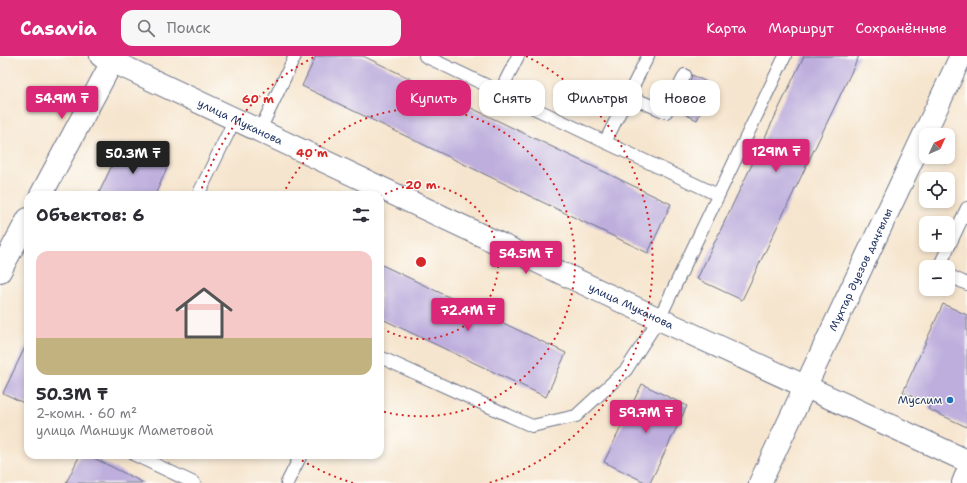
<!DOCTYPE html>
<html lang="ru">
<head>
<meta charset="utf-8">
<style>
  :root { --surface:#fff; --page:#f7f7f7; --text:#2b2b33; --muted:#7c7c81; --accent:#db2777 }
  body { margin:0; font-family:"Shantell Sans",sans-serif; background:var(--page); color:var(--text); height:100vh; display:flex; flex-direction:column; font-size:15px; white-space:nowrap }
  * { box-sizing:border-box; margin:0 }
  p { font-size:13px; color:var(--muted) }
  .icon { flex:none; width:22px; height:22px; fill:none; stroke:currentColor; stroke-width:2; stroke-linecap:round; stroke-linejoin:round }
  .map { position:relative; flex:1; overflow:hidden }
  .drawer { position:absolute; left:24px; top:135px; width:360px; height:268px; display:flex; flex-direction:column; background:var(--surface); border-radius:12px; box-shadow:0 2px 6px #0003 }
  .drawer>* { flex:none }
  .top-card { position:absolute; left:396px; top:24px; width:380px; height:36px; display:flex; gap:8px }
  .needle { width:26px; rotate:46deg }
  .fabs { position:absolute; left:919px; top:72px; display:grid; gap:8px }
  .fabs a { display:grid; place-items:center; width:36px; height:36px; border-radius:8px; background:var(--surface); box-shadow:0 2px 6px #0003; font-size:20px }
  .price { position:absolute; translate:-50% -34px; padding:0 9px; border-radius:4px; background:var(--accent); color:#fff; font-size:13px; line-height:26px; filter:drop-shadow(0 1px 2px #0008) }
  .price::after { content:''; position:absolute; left:50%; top:24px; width:12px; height:9px; margin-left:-6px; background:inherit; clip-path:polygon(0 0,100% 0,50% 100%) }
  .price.active { background:#222; color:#fff }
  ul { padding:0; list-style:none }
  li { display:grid; align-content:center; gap:8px; height:212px; padding:0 12px }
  li span { display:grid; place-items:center; height:124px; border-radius:12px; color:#555 }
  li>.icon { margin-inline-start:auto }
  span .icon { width:72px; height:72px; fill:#fffc; stroke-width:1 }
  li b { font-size:17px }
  h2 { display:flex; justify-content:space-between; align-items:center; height:48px; padding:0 12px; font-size:17px }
  .chip { padding:0 14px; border-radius:12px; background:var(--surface); box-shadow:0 2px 6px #0003; font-size:14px; line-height:36px }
  .chip.active { background:var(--accent); color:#fff }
  header { display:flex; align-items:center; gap:24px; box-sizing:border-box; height:56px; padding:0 20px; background:var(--accent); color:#fff }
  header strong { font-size:19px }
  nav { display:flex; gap:22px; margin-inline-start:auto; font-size:14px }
  .search { width:280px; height:36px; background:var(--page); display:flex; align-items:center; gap:10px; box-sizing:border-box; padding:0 14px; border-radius:12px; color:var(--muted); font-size:15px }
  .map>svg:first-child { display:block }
</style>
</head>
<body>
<header>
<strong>Casavia</strong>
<div class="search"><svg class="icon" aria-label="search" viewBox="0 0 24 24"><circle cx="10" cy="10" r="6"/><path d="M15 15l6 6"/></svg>Поиск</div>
<nav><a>Карта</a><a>Маршрут</a><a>Сохранённые</a></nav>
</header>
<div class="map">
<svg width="967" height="427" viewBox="0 0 967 427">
  <rect width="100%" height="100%" fill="#fdfcf7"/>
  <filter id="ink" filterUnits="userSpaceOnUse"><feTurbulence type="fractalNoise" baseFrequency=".025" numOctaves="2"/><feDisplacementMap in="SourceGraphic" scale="8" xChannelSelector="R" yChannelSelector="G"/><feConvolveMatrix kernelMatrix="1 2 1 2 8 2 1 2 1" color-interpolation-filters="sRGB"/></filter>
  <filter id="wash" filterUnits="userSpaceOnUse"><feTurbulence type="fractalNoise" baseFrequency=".012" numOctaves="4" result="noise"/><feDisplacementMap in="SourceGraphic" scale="16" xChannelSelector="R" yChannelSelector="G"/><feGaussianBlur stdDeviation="0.9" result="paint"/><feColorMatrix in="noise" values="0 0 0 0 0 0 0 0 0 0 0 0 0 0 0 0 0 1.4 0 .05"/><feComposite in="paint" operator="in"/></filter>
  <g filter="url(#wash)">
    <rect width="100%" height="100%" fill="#f6e5ce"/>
    <g id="blocks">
      <path fill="#bdaedd" d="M316 0H363L671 148 648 197 302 30Z
        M804 0H859L742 244 697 223Z
        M692 19 713 29 697 64 676 54Z
        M122 88 168 110 155 139H98Z
        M380 208 566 297 546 341 380 262Z
        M943 248 967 259V371L928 353 930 349 903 336Z
        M28 285V349L3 337Z
        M642 328 687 350 650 427H647L604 406Z
        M80 399H88L144 427H66Z"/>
    </g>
  </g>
  <g filter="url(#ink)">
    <use href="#blocks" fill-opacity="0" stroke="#686f85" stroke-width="1"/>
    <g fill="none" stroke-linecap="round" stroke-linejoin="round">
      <g stroke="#686f85" stroke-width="14">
        <path id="service" d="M425 0 605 86 718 139
          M648 0 628 40 666 56 685 19
          M500 36 518 0
          M260 74 295 0
          M605 86 628 40
          M198 139 235 63
          M939 211 967 152
          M948 219 967 228
          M380 301 532 370 576 360 626 314 659 263 785 0
          M135 399 194 427
          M287 427 301 399"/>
      </g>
      <g stroke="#686f85" stroke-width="24">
        <g id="minor">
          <path id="s1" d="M101 0 659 263 967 405"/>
          <path d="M41 139 112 6"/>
          <path d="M0 215 28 163"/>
          <path d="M963 427 967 417"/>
        </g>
      </g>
      <g stroke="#686f85" stroke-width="24">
        <g id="primary">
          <path id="s2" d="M760 427 961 0"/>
        </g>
      </g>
      <use href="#service" stroke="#fff" stroke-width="12"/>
      <use href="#minor" stroke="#fff" stroke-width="22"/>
      <use href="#primary" stroke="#fff" stroke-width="22"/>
    </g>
  </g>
  <g fill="none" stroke="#d62828" stroke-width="2" stroke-dasharray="2 4">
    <path d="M380 141A77 77 0 1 1 380 271"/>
    <path d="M283 138A154 154 0 1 1 381 355"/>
    <path d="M353 427A231 231 0 0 1 295 400M200 138A231 231 0 0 1 316 0M526 0A231 231 0 0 1 489 427"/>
  </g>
  <circle fill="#1f6fb2" stroke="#fdfcf7" stroke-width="1.5" cx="950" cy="344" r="4"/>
  <g text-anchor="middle" stroke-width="3" stroke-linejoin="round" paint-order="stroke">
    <g font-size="11" fill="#1b2f5e" stroke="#fdfcf7">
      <text dy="4" stroke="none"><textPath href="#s1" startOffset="154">улица Муканова</textPath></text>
      <text dy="4" stroke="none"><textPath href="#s2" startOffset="236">Мұхтар Әуезов даңғылы</textPath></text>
      <text dy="4" stroke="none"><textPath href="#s1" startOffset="586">улица Муканова</textPath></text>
    </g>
    <g font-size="11" fill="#1b2f5e" stroke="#fdfcf7" text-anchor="end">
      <text x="942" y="348">Муслим</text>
    </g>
  </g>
  <circle cx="421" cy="206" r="6" fill="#d62828" stroke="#fdfcf7" stroke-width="2"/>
  <g font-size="12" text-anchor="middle" font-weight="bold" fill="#d62828" stroke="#fdfcf7" stroke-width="3" stroke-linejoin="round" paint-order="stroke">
    <text x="258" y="47">60 m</text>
    <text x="312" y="101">40 m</text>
    <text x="421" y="133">20 m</text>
  </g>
</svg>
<div class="fabs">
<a><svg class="needle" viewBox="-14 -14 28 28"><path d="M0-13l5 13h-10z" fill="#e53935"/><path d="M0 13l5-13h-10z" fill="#7c7c81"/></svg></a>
<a><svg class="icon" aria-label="locate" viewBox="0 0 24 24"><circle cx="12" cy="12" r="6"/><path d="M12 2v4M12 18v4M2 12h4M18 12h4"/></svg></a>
<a>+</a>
<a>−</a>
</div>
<b class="price" style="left:62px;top:64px">54.9M ₸</b>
<b class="price" style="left:776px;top:117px">129M ₸</b>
<b class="price active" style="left:133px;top:119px">50.3M ₸</b>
<b class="price" style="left:526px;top:219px">54.5M ₸</b>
<b class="price" style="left:468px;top:276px">72.4M ₸</b>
<b class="price" style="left:646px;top:378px">59.7M ₸</b>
<div class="top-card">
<a class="chip active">Купить</a>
<a class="chip">Снять</a>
<a class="chip">Фильтры</a>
<a class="chip">Новое</a>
</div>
<section class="drawer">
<h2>Объектов: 6<svg class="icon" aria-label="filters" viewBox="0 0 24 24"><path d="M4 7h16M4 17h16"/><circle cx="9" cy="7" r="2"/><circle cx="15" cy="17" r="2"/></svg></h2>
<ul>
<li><span style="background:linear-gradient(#f6c9c9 70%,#c2b280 0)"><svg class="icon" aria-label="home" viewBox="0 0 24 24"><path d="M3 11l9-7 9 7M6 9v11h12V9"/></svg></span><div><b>50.3M ₸</b><p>2-комн. · 60 m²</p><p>улица Маншук Маметовой</p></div></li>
</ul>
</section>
</div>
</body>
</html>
